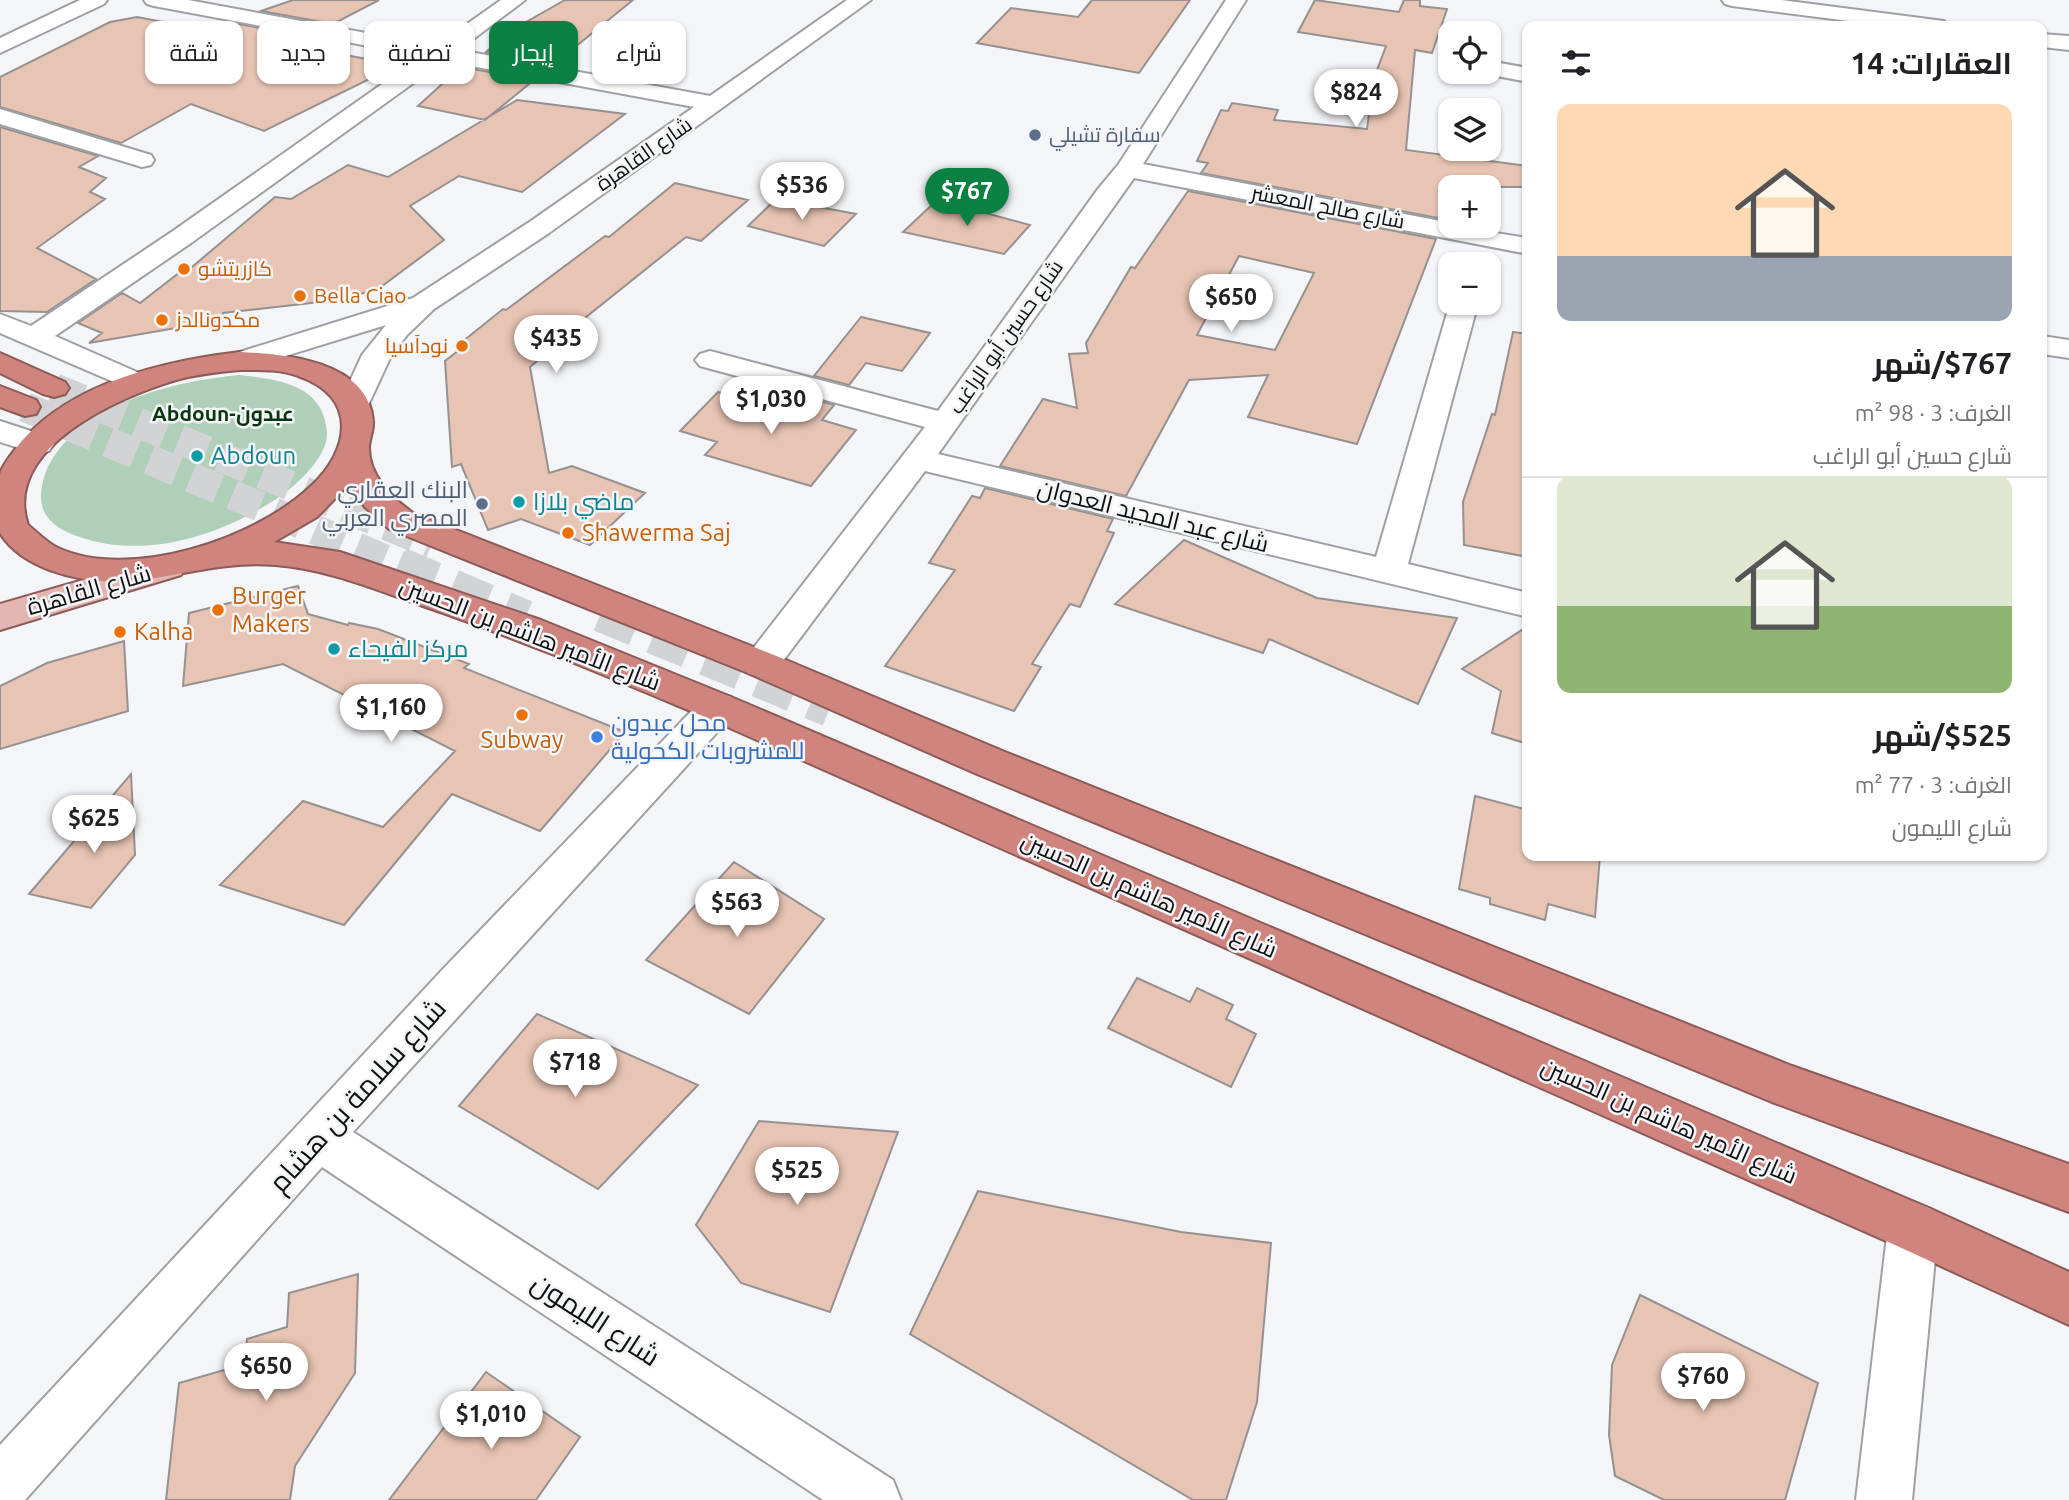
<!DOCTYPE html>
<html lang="ar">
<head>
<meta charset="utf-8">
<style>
  :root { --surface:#fff; --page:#f2f2f2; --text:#202124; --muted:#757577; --line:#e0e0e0; --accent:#0b8043 }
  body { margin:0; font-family:Ubuntu,Cairo,sans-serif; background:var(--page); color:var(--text); direction:rtl; height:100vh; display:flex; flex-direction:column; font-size:26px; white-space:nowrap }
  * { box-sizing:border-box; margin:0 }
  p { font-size:23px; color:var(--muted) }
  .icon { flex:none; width:38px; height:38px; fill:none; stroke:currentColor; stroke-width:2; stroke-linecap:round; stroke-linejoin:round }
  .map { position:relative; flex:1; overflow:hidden; direction:ltr }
  .panel { position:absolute; left:1522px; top:21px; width:525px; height:840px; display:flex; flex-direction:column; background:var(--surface); border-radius:14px; box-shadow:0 2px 5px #0004; direction:rtl }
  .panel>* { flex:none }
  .guide { position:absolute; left:21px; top:21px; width:665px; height:63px; direction:rtl; display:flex; gap:14px }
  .tools { position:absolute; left:1438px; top:21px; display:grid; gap:14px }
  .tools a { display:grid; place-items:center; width:63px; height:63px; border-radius:14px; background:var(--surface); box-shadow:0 2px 5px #0004; font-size:35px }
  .price { position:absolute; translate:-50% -60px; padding:0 16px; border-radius:24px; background:#fff; color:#222; font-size:23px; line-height:46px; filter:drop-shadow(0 2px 4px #0008) }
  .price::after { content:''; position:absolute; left:50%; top:42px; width:21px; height:16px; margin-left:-10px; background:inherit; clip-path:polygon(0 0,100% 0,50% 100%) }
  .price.current { background:var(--accent); color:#fff }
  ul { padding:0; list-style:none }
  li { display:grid; align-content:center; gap:14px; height:371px; padding:0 35px }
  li+li { border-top:2px solid var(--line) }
  li span { display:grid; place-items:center; height:217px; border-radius:14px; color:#555 }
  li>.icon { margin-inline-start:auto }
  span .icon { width:126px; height:126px; fill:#fffc; stroke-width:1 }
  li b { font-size:30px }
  h2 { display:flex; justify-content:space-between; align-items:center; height:84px; padding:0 35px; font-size:30px }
  .pill { padding:0 24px; border-radius:14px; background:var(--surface); box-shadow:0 2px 5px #0004; font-size:24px; line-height:63px }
  .pill.current { background:var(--accent); color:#fff }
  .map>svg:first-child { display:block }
</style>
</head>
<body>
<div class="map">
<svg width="2069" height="1500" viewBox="0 0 2069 1500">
  <rect width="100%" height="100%" fill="#f4f5f8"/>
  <path fill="#afcfb9" d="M240 375C279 380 324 384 327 433 328 458 293 489 273 501 220 535 148 558 86 539 72 535 54 528 46 515 38 503 41 486 45 474 73 404 174 381 240 375Z"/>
  <path fill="#e7c4b3" stroke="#959190" stroke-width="2" fill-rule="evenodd" d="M293 0H379L333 24 261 11Z
    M565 0H633L553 65 486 52 512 30Z
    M1092 0H1190L1139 73 977 43 1011 8 1078 17Z
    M1315 0 1399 12 1404 0H1420V6L1447 9 1432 53 1415 50 1406 150 1528 166 1526 187H1451V198L1443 219 1201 173 1208 163 1197 161 1221 110 1228 111 1232 103 1278 110 1274 120 1367 129 1374 78 1386 46 1298 32Z
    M137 17 205 30 228 22 308 37 293 45 398 65 264 131 191 104 121 143 0 107V77L110 22Z
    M467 68 534 80 485 120 418 106 452 75 457 76Z
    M517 100 625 114 522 192 459 176 410 206 444 240 378 289 338 300 223 313V320L89 343 102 333 78 323 122 293 140 303 184 269 186 272 275 197 291 199 348 165 388 177Z
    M0 127 98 156 79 167 106 178 90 192 105 199 37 248 96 279 47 312 0 311Z
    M675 183 748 200 701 241 686 237 570 330 573 331 530 367 549 473 572 466 645 493 590 545 521 519 488 530 461 464 452 467 445 361 467 344 462 342 503 309 506 310 605 236 609 237Z
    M1188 191 1436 239 1357 444 1248 417 1268 375 1189 380 1126 496 1000 466 1043 399 1077 408 1069 354 1088 353 1086 343 1131 267 1135 268ZM1239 256 1314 273 1275 350 1197 335Z
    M776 199 856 214 824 246 748 226Z
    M937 200 1030 225 1004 254 903 232Z
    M861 317 930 333 902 371 866 363 849 385 814 376Z
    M1513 332 1528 334V557L1464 545 1463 502 1492 414 1495 415Z
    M718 392 786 411 798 395 834 405 822 420 856 430 811 486 705 455 717 442 680 431Z
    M985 488 1113 519 1107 531 1114 533 1080 607 1070 604 1032 664 1041 667 1014 711 885 666 955 570 929 563 972 496 980 498Z
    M1184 540 1317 598 1457 618 1418 704 1269 639 1263 653 1115 604Z
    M298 586 308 614 348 625 349 623 378 629 469 664 464 668 625 732 540 831 452 794 344 925 220 885 303 801 383 827 455 751 283 664 183 686 189 613Z
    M1528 626V744L1492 733 1501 691 1462 669Z
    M124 641 128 711 0 749V686L47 663Z
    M131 774 135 855 91 908 29 894Z
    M1475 796 1528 810V856H1600L1595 917 1548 904 1545 920 1490 904V898L1459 889Z
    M734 862 824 919 749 1014 646 960Z
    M1137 978 1190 1002 1197 988 1233 1005 1226 1019 1256 1034 1231 1087 1108 1028Z
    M537 1014 698 1085 598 1189 459 1106Z
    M759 1121 898 1132 830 1312 741 1283 696 1225Z
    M978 1191 1181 1232 1271 1243 1257 1402 1226 1500H1193L910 1334Z
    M358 1274 355 1373 295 1466 290 1500H166L179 1383 245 1364 247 1339 287 1327 289 1293Z
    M1640 1295 1818 1383 1785 1500H1664L1615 1476 1609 1435 1612 1365Z
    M486 1372 580 1437 536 1500H389Z"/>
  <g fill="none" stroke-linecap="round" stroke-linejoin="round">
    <path stroke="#d2d3d5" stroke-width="30" stroke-dasharray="30 15" stroke-linecap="butt" d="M54 388 432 544
      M25 407 403 567"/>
    <path stroke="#d2d3d5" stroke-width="38" stroke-dasharray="38 19" stroke-linecap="butt" d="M399 566 525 619
      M601 613 830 708"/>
    <g stroke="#9fa0a3" stroke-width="4">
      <path id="minor" d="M80 0H107L104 4 0 53V38Z
        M144 0H188L436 46 501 0H525L459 50 710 96 847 0H871L549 233 434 309 407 335 391 356 366 410 355 412 344 410 340 403 362 355 386 325 240 370 230 367 225 361 230 355 413 298 531 221 694 107 444 61 191 243 55 336 148 377 152 383 148 389 137 392 0 333V314L31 326 173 231 422 56 154 6 147 4Z
        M1226 0H1246L1143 164 1451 223V226L1528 238V254L1134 178 938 454 1376 557 1450 303H1478L1408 564 1528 593V617L925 471 774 673 761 677 748 673 743 664 748 655 925 427 700 366 695 360 700 354 710 351 938 411 1098 189 1118 165Z
        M1722 0H1781L1936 20 1944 21 1947 26H1888L1732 6 1725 4Z
        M2042 34 2069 36V50L2042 47Z
        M1489 61 1528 68V82L1481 73 1489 72Z
        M0 109 151 155 154 160 151 165 142 167 0 124Z
        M2042 336 2069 340V358L2042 354Z
        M0 421 49 437 54 444 49 451 38 454 0 442Z
        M718 693 731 697 737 707 731 717 353 1132 893 1480 901 1500H823L322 1167 25 1500H0V1445L444 968 705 697Z
        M1913 1202 1931 1209 1938 1227 1912 1500H1856L1888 1227 1895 1209Z"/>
    </g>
    <g stroke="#8c5b58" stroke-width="4">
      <path id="major" d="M169 555 181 559 186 567 181 575 0 630V604Z"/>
    </g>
    <g stroke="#8c5b58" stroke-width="4">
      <path id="highway" d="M240 352C284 354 369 361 373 421 374 430 369 439 369 448 369 476 391 497 413 513L774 655 1005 752 1792 1066 2069 1164V1212L1772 1102 977 774 748 673 389 529 365 507 349 484 317 517 274 542 340 552 541 620 731 697 1931 1209 2069 1272V1325L1895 1245 705 717C611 678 519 639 423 606 374 589 327 569 275 565 194 558 134 601 50 570 31 563 11 551 0 533 0 515 0 492 0 474 3 464 11 455 17 447 68 383 163 361 240 352ZM240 370C259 370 280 369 298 376 358 396 351 450 310 487 255 539 130 581 58 548 47 543 37 532 28 525 2 448 119 397 176 380 197 374 218 372 240 370Z
        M0 353 65 382 69 388 65 394 54 397 43 394 0 373Z
        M0 386 36 400 40 407 36 414 25 416 0 407Z"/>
    </g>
    <use href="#minor" fill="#fff" fill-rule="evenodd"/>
    <use href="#major" fill="#e3b5b2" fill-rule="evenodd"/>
    <use href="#highway" fill="#d0847e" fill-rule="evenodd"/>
  </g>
  <g fill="#5c6f8a" stroke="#f4f5f8" stroke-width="2.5">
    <circle cx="1035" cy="135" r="7"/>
    <circle cx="482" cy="504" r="7"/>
  </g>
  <g fill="#e8710a" stroke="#f4f5f8" stroke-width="2.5">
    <circle cx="184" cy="269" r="7"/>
    <circle cx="300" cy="296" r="7"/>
    <circle cx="162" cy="320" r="7"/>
    <circle cx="462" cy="346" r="7"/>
    <circle cx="568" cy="533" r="7"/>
    <circle cx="218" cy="610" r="7"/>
    <circle cx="120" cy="632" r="7"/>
    <circle cx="522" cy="715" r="7"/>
  </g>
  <g fill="#0f9aa8" stroke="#f4f5f8" stroke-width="2.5">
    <circle cx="197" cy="456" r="7"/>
    <circle cx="519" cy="502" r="7"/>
    <circle cx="334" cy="649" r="7"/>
  </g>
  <circle fill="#3f7fe0" stroke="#f4f5f8" stroke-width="2.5" cx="597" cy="737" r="7"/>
  <g text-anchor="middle" stroke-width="5" stroke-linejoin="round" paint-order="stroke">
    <g font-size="21" fill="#4e5e75" stroke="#f4f5f8" text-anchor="start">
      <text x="1049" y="142">سفارة تشيلي</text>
    </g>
    <g font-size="21" fill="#0f1011" stroke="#f4f5f8">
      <text transform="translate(644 154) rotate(-35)" y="7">شارع القاهرة</text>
      <text transform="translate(1328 207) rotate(11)" y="7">شارع صالح المعشر</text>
      <text transform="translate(1006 337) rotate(-55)" y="7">شارع حسين أبو الراغب</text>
    </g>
    <g font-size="21" fill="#c56008" stroke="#f4f5f8" text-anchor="start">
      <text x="198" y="276">كازريتشو</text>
      <text x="314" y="303">Bella Ciao</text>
      <text x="176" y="327">مكدونالدز</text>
      <text x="448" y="353" text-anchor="end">نودآسيا</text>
    </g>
    <g font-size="21" font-weight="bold" fill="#09350f" stroke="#f4f5f8">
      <text x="223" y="421">Abdoun-عبدون</text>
    </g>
    <g font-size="24" fill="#0d838f" stroke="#f4f5f8" text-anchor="start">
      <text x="211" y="464">Abdoun</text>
      <text x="533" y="510">ماضي بلازا</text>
      <text x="348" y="657">مركز الفيحاء</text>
    </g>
    <g font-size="24" fill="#4e5e75" stroke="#f4f5f8" text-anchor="end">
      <text x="468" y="498">البنك العقاري<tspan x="468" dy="28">المصري العربي</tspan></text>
    </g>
    <g font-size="24" fill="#0f1011" stroke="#f4f5f8">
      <text transform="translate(1153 516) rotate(14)" y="8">شارع عبد المجيد العدوان</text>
      <text transform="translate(89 590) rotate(-16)" y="8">شارع القاهرة</text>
      <text transform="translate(530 634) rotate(21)" y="8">شارع الأمير هاشم بن الحسين</text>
      <text transform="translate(1149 895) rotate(24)" y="8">شارع الأمير هاشم بن الحسين</text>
      <text transform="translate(1669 1121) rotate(24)" y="8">شارع الأمير هاشم بن الحسين</text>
    </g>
    <g font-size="24" fill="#c56008" stroke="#f4f5f8" text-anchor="start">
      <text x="582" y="541">Shawerma Saj</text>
      <text x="232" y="604">Burger<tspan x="232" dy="28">Makers</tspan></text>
      <text x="134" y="640">Kalha</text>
      <text x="522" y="748" text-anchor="middle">Subway</text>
    </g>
    <g font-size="24" fill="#366cbe" stroke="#f4f5f8" text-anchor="start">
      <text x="611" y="731">محل عبدون<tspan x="611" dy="28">للمشروبات الكحولية</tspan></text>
    </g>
    <g font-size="28" fill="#0f1011" stroke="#f4f5f8">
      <text transform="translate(357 1095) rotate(-48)" y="10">شارع سلامة بن هشام</text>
      <text transform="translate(596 1319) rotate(33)" y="10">شارع الليمون</text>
    </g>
  </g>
</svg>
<div class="tools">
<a><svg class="icon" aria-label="locate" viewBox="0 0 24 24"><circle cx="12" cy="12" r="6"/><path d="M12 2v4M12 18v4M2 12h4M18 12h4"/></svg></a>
<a><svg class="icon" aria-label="layers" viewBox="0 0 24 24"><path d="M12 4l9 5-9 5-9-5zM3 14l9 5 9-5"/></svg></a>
<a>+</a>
<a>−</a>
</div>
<b class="price" style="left:1356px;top:129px">$824</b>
<b class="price" style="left:802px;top:222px">$536</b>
<b class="price current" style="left:967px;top:228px">$767</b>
<b class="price" style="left:1231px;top:334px">$650</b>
<b class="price" style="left:556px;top:375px">$435</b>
<b class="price" style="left:771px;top:436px">$1,030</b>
<b class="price" style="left:391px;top:744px">$1,160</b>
<b class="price" style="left:94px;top:855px">$625</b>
<b class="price" style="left:737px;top:939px">$563</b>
<b class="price" style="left:575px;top:1099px">$718</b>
<b class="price" style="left:797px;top:1207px">$525</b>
<b class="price" style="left:266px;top:1403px">$650</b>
<b class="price" style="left:1703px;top:1413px">$760</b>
<b class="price" style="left:491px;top:1451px">$1,010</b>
<div class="guide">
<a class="pill">شراء</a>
<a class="pill current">إيجار</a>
<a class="pill">تصفية</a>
<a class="pill">جديد</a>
<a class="pill">شقة</a>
</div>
<section class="panel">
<h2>العقارات: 14<svg class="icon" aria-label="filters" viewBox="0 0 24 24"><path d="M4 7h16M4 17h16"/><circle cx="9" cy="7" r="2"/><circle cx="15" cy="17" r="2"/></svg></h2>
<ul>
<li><span style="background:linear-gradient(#ffd9b3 70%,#9aa5b1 0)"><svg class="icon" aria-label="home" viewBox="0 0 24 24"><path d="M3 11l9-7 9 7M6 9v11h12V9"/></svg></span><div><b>$767/شهر</b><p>الغرف: 3 · 98 m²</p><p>شارع حسين أبو الراغب</p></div></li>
<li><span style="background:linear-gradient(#dfe7d0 60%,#8fb573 0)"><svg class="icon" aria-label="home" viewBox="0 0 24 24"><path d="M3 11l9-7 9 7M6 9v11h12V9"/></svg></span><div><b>$525/شهر</b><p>الغرف: 3 · 77 m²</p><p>شارع الليمون</p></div></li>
</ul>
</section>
</div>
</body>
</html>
